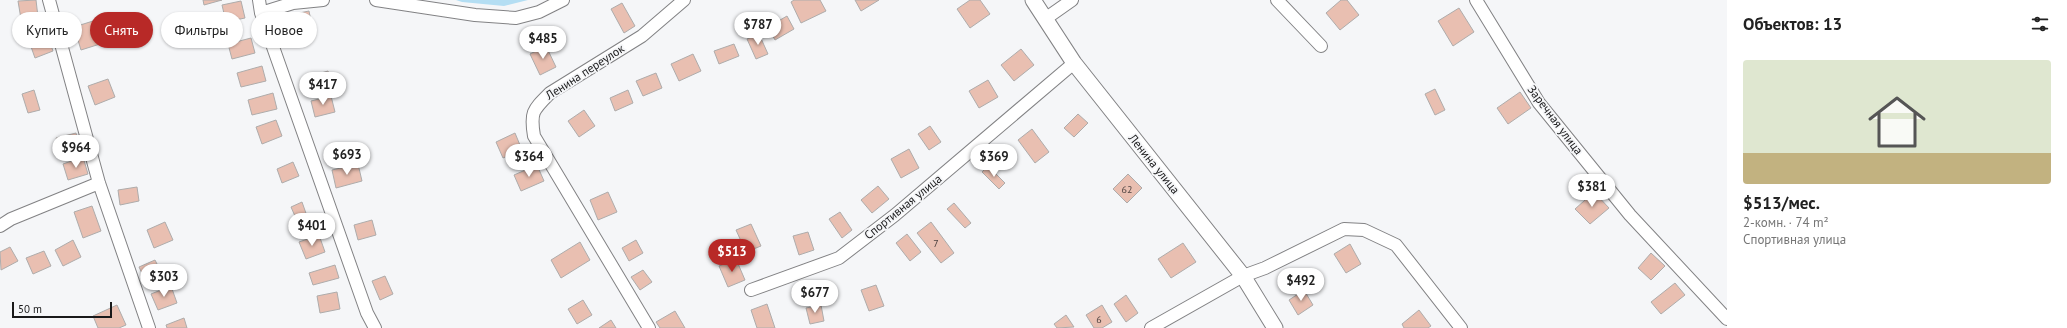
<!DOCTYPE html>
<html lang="ru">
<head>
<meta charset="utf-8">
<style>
  :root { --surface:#fff; --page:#f2f2f2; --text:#222; --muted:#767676; --accent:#b82927 }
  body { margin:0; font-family:"PT Sans",sans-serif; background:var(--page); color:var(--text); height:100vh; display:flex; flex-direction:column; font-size:15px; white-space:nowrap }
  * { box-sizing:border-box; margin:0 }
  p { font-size:13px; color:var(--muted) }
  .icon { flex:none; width:22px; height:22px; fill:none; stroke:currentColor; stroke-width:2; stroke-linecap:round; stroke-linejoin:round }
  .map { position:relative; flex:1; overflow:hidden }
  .drawer { display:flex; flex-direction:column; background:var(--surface); width:340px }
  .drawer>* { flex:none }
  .banner { position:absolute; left:12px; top:12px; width:380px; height:36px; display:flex; gap:8px }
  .scale { position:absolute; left:12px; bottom:10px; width:100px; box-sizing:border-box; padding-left:4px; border:2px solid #19191a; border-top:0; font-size:11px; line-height:14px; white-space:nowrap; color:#19191a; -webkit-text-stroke:3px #f5f6f8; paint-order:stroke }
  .price { position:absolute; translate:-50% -34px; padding:0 9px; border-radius:14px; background:#fff; color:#222; font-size:13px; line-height:26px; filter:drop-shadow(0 1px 2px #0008) }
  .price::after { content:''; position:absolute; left:50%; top:24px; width:12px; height:9px; margin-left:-6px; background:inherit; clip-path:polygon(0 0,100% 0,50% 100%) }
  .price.on { background:var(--accent); color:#fff }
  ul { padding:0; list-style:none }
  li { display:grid; align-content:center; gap:8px; height:212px; padding:0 16px }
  li span { display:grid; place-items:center; height:124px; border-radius:4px; color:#555 }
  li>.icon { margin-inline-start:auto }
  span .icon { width:72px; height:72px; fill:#fffc; stroke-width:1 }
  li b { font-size:17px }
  h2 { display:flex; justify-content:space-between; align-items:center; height:48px; padding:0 16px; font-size:17px }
  .pill { padding:0 14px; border-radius:18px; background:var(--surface); box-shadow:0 1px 3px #0004; font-size:14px; line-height:36px }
  .pill.on { background:var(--accent); color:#fff }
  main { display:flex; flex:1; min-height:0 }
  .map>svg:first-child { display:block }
</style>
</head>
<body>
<main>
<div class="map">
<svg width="1727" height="328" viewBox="0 0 1727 328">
  <rect width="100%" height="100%" fill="#f5f6f8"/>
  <path fill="#b4def3" d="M456 0H528L504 6 462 2Z"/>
  <path fill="#e9bfb1" stroke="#aeacab" d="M36 0 38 17 21 19 18 1Z
    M203 0H222L204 5Z
    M794 0H820L826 11 801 23 791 2Z
    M855 0H879L861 11Z
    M970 0H980L990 14 970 28 957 9Z
    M1341 0H1347L1359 15 1340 30 1326 13Z
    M241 1 245 18 226 22 222 5Z
    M622 3 635 26 624 33 611 9Z
    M1459 8 1474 32 1453 46 1438 21Z
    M309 11 312 26 289 31 285 16Z
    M787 16 794 29 775 40 768 27Z
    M93 21 100 44 81 50 74 27Z
    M47 34 53 51 35 58 29 41Z
    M759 34 768 54 756 59 747 39Z
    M251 38 255 53 232 59 228 44Z
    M734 44 739 56 719 64 714 51Z
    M546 46 556 67 540 75 530 54Z
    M1021 49 1034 65 1014 81 1001 65Z
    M693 54 701 71 679 81 671 64Z
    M262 66 266 81 241 87 237 73Z
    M328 71 333 87 308 94 304 78Z
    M656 73 662 88 643 96 636 81Z
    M108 79 115 97 95 105 88 86Z
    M988 80 998 97 979 108 969 91Z
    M1435 89 1445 110 1435 115 1425 94Z
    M34 90 40 110 28 113 22 94Z
    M628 90 633 103 615 111 610 98Z
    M1520 92 1531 108 1508 124 1497 108Z
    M273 93 277 109 252 115 248 100Z
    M331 96 335 112 315 117 311 101Z
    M584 110 595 126 579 137 568 121Z
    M1078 114 1088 123 1074 137 1064 128Z
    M276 120 282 136 262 144 256 127Z
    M930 126 941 142 929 150 918 134Z
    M1032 129 1049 152 1035 163 1018 140Z
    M76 133 80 148 60 153 56 138Z
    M515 133 522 150 503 158 496 142Z
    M909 149 919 168 901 178 891 159Z
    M83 157 88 174 68 180 63 164Z
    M293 162 299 176 282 183 277 169Z
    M358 164 362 181 336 188 332 170Z
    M537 165 544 181 521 191 514 175Z
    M988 166 1005 183 999 189 982 172Z
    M1128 174 1142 188 1127 203 1113 189Z
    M878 186 889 199 872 213 861 200Z
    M137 187 139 201 120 205 118 190Z
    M608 192 617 212 598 220 590 200Z
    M1594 192 1609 208 1590 224 1575 209Z
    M302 202 308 219 298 223 291 207Z
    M954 203 971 223 965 228 947 209Z
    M92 206 101 231 83 238 74 212Z
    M840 212 852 230 842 238 829 219Z
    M372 220 376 235 358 240 354 225Z
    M165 222 173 240 154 248 147 230Z
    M931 222 954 253 941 263 917 233Z
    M751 224 761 246 746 252 736 230Z
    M808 232 814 250 799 255 793 236Z
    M907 234 921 252 910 261 896 243Z
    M319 235 325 252 306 259 299 242Z
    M73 240 81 257 63 266 55 250Z
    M636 240 643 253 629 261 622 248Z
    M580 242 590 260 561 278 551 260Z
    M1183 243 1196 262 1171 278 1158 259Z
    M1350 244 1361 264 1346 273 1334 254Z
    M10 247 18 261 1 270 0 252Z
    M44 251 51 266 33 274 26 258Z
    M1651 253 1665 266 1651 280 1638 268Z
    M736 259 745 280 728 287 719 266Z
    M155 260 163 276 147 284 139 267Z
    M335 265 339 278 313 285 309 273Z
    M643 270 652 282 640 290 631 277Z
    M385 276 393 294 380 300 372 281Z
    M1675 283 1685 295 1661 314 1651 302Z
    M876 285 884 306 869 311 861 290Z
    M171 286 177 303 158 310 151 294Z
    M1304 290 1313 305 1298 315 1289 300Z
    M337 292 340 309 320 313 317 296Z
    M1126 295 1138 313 1126 322 1114 304Z
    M583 300 592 315 577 324 568 309Z
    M767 304 775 328H757L751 310Z
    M117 305 126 325 119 328H98L93 316Z
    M821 305 824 321 810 324 806 308Z
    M1102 305 1112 322 1102 328H1094L1086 315Z
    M1419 310 1431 326 1428 328H1404L1402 324Z
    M675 311 685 328H660L656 322Z
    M1066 315 1074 327 1057 328 1054 324Z
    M184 318 187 328H167L166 325Z
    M611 320 616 328H599Z"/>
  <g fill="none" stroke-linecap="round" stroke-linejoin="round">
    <g stroke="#828284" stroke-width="14">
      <path id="minor" d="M49 0 99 183 149 328
        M259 0 261 13 367 313 375 328
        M376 0 475 15 516 18 539 12 563 0
        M1277 0 1321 46
        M1476 0 1539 103 1630 215 1727 319
        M261 13 293 3 323 0
        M1045 19 1072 0
        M0 226 11 219 99 183
        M751 290 839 258 895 215 1074 63
        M649 328 534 136C530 112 533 110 550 93L642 36 684 0
        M1151 328 1243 276 1265 268 1344 229 1364 230 1396 245 1461 328"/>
    </g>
    <g stroke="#828284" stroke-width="17">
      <path id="tertiary" d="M1033 0 1074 63 1243 276 1275 328"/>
    </g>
    <use href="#minor" stroke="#fff" stroke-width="12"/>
    <use href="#tertiary" stroke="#fff" stroke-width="15"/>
  </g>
  <g text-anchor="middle" stroke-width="3.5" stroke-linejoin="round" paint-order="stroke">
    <g font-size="10" fill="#4d4240">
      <text x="1127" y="193">62</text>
      <text x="936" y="247">7</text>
      <text x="1099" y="323">6</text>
    </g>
    <g font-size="12" fill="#19191a" stroke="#f5f6f8">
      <text transform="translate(585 72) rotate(-33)" y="4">Ленина переулок</text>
      <text transform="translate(1555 120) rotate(53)" y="4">Заречная улица</text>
      <text transform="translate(1154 164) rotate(51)" y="4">Ленина улица</text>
      <text transform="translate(903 207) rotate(-39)" y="4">Спортивная улица</text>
    </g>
  </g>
</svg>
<div class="scale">50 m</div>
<b class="price" style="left:758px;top:46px">$787</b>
<b class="price" style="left:543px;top:60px">$485</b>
<b class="price" style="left:323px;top:106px">$417</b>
<b class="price" style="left:76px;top:169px">$964</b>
<b class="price" style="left:347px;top:176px">$693</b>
<b class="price" style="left:529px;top:178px">$364</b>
<b class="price" style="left:994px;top:178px">$369</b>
<b class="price" style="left:1592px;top:208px">$381</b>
<b class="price" style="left:312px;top:247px">$401</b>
<b class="price on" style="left:732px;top:273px">$513</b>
<b class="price" style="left:164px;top:298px">$303</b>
<b class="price" style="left:1301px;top:302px">$492</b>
<b class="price" style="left:815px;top:314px">$677</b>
<div class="banner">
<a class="pill">Купить</a>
<a class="pill on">Снять</a>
<a class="pill">Фильтры</a>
<a class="pill">Новое</a>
</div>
</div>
<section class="drawer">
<h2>Объектов: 13<svg class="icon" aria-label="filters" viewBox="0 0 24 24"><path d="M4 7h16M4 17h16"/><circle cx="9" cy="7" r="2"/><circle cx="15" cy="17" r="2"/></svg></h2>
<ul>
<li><span style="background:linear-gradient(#dfe7d0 75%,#c2b280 0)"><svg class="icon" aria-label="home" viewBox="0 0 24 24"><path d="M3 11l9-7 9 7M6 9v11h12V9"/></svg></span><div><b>$513/мес.</b><p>2-комн. · 74 m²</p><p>Спортивная улица</p></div></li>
</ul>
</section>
</main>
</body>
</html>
